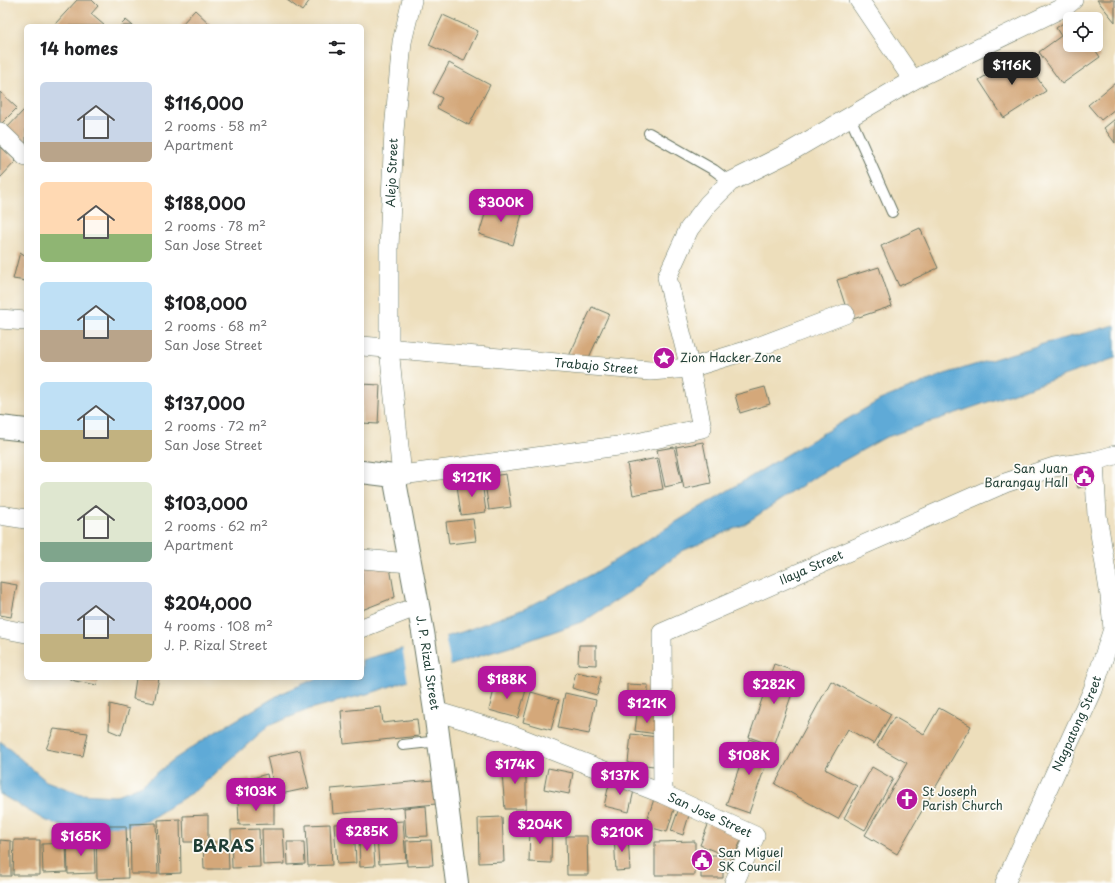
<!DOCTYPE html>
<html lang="en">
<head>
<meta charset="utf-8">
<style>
  :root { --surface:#fff; --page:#f6f6f6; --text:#202124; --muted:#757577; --accent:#b5179e }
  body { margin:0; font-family:"Playpen Sans",sans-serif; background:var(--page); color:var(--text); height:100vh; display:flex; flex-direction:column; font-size:15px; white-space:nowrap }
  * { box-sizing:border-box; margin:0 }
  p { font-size:13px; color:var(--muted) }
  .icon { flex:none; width:22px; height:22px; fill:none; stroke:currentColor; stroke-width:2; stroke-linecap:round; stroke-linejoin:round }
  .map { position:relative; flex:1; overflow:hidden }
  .panel { position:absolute; left:24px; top:24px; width:340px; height:656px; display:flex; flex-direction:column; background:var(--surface); border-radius:6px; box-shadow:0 2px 10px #0003 }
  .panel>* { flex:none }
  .controls { position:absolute; left:1063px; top:12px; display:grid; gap:8px }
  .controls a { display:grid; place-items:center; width:40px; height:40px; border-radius:6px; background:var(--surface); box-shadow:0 2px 10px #0003; font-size:20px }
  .price { position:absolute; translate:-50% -34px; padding:0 9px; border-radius:8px; background:var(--accent); color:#fff; font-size:13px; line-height:26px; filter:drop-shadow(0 1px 2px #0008) }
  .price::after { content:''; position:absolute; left:50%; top:24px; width:12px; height:9px; margin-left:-6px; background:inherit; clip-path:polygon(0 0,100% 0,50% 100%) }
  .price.selected { background:#222; color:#fff }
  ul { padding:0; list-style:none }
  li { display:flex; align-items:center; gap:12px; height:100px; padding:0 16px }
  li span { display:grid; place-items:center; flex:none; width:112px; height:80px; border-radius:6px; color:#555 }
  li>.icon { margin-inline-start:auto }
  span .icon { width:48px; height:48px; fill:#fffc; stroke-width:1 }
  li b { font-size:17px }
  h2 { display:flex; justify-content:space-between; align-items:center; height:48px; padding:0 16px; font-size:17px }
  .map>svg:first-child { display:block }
</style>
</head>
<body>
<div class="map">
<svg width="1115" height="883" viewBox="0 0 1115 883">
  <rect width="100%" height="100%" fill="#fdfcf7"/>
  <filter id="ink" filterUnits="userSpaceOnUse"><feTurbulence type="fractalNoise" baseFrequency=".025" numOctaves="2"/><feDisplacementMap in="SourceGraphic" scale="8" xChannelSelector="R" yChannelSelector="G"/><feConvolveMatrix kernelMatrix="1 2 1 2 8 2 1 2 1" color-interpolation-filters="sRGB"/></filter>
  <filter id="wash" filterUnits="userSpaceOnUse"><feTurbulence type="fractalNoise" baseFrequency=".012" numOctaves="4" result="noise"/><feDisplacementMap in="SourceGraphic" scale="16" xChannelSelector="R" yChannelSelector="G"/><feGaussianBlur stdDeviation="0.9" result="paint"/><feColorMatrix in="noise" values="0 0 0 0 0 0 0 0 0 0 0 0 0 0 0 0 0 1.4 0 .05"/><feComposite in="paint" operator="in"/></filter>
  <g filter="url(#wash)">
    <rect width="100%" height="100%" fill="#eddebb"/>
    <path fill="#5faad7" stroke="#3f7486" d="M1115 325V358L884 438 818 475 743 525 682 551 634 589 584 621 510 647 463 661 374 692 310 709 268 726 199 788 150 819 118 829 80 832 44 820 0 794V741L46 781 81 794 115 796 142 785 173 760 214 733 282 693 317 678H362V660L462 632 524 609 593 574 676 522 803 445 880 400 945 374 1043 344Z"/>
    <path fill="#eddebb" d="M445 635 451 668 408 682 402 646Z"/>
    <g id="blocks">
      <path fill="#d4a87a" d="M77 0H92L98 6 91 14 105 26H57L55 24Z
        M287 0H310L302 11Z
        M1097 0H1115V22Z
        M195 10 212 26H180Z
        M443 15 478 31 464 61 429 45Z
        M1072 17 1073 19H1070V45H1092L1100 57 1062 84 1039 52 1061 36 1056 28Z
        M126 20 133 26H120Z
        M1021 53 1046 91 1004 118 979 80Z
        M449 63 490 85 469 125 437 108 442 98 433 93Z
        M1115 83V109L1101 120 1088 105Z
        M0 92 17 108 0 125Z
        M24 110 26 112V149L5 130Z
        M1115 119V143L1104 128Z
        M0 146 16 161 0 178Z
        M489 201 523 211 513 245 479 234Z
        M920 228 938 268 899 286 881 246Z
        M20 252 26 256V281L13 279Z
        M879 267 892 306 850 320 837 280Z
        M592 307 609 314 586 364 569 356Z
        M362 384 380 385 378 424 362 423Z
        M765 387 770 404 740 413 735 395Z
        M703 442 711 483 684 489 676 447Z
        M674 447 682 483 665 487 657 450Z
        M657 458 663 489 633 495 627 464Z
        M1090 464 1093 485 1078 488 1074 467Z
        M506 474 511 507 489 510 484 477Z
        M482 481 486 512 461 515 457 485Z
        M473 519 476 541 449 544 446 522Z
        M362 565 390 567 395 597 362 610Z
        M0 582 17 585 11 617 0 615Z
        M579 645H596V665L578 664Z
        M774 664 799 673 774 746 749 737Z
        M576 672 601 677 597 695 572 688Z
        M69 678H98L97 685 75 681Z
        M136 678H159L154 703 133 699Z
        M831 681 891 714 874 744 848 729 825 769 857 786 838 819 775 784Z
        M496 682 526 690 518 718 489 710Z
        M627 684 648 685V706L627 705Z
        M531 692 559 700 551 730 523 722Z
        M565 693 596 700 589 734 558 728Z
        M110 704 129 709 121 735 109 730Z
        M381 707 383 723 417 719 419 736 344 744 341 711Z
        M939 708 971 726 897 854 865 835 907 763 877 746 894 717 924 734Z
        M637 714 659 716 657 734 635 731Z
        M54 729 88 733 83 756 46 749Z
        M631 734 658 737 654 766 628 763Z
        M749 739 772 747 749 813 726 805Z
        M300 750 309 788 276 795 267 757Z
        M526 761V809H505L501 762Z
        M872 767 893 779 865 830 844 818Z
        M548 768 573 773 569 794 544 789Z
        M267 774 271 794 256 797 252 778Z
        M250 778 254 795 235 798 231 782Z
        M434 780 436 804 333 814 331 789Z
        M610 780 635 786 629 812 604 806Z
        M654 799 675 806 667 832 645 826Z
        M274 800V824L239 825 238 801Z
        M426 806 428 836 406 837 404 808Z
        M679 808 690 812 683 835 671 831Z
        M208 815V842H184L183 816Z
        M502 817 504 862 479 863 478 818Z
        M180 819 181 873 160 874 158 820Z
        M710 820 744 834 733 859 700 845Z
        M403 821 406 862 379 864 376 823Z
        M156 823 158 874H131L130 824Z
        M354 823 356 863 337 864 334 824Z
        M330 824 332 865 308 866 306 825Z
        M96 826H126L128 878 97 879Z
        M530 827 552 828 551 863 529 862Z
        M259 829 260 867 232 868 231 830Z
        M262 829H283L285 864 263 865Z
        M614 835H628L630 870 616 871Z
        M373 836 375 866 360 867 359 837Z
        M566 836H587L588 875H567Z
        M0 840 11 841V876H0Z
        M14 840H40V875H13Z
        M94 840 95 873 68 874 67 841Z
        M431 840 433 865 407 866 406 841Z
        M695 841V875H655V842Z
        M203 842H228L229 869H204Z
        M287 842H304L305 864 288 865Z
        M66 843 67 872 43 873 42 844Z
        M701 855H723V878H701Z
        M726 860H738L737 872 725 871Z"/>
    </g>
  </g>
  <g filter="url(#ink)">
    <use href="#blocks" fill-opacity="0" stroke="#677563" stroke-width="1"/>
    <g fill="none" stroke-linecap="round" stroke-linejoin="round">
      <g stroke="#677563" stroke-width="12">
        <path id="service" d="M850 117 892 212
          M649 133 714 170 730 182
          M403 745 439 741"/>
      </g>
      <g stroke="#677563" stroke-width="20">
        <g id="minor">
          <path d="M859 0 913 80"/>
          <path d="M0 132 26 157"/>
          <path d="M0 319 26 321"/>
          <path id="s1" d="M362 346 650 371 690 368 755 348 845 314"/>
          <path d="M394 476 633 444 702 428 690 368 667 277 689 229 708 204 730 182 788 153 913 80 1066 6 1073 0"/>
          <path id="s2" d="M402 476 389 348V247L394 131 402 42 412 0"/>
          <path d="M0 515 26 519"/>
          <path d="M362 559 410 563"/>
          <path d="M0 628 26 633"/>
          <path d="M362 628 418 606"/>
          <path id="s3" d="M435 711 508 733 663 794 755 836 734 883"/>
          <path id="s4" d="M663 794 662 633 1005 483 1054 467 1094 461 1115 455"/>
          <path id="s5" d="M1005 883 1093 690 1113 629 1110 596 1097 515 1094 461"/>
        </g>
      </g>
      <g stroke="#677563" stroke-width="24">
        <g id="secondary">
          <path d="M0 427 26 430"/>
          <path id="s6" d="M362 472 394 476 423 632 435 711 457 883"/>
        </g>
      </g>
      <use href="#service" stroke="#fff" stroke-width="10"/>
      <use href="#minor" stroke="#fff" stroke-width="19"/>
      <use href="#secondary" stroke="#fff" stroke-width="22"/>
    </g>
  </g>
  <defs>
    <g id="sight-disc" transform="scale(1.15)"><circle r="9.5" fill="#b5179e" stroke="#fdfcf7"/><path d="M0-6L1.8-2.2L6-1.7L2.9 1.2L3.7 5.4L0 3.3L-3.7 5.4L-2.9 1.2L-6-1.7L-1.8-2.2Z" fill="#fff"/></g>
    <g id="civic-disc" transform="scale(1.15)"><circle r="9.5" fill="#b5179e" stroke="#fdfcf7"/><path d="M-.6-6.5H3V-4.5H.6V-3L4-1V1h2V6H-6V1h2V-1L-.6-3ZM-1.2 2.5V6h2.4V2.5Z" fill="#fff"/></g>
    <g id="church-disc" transform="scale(1.15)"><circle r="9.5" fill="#b5179e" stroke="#fdfcf7"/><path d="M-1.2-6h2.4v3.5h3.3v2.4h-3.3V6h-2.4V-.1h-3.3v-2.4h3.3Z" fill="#fff"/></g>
  </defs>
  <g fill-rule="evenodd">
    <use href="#sight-disc" x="664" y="358"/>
    <use href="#civic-disc" x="1084" y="476"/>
    <use href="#church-disc" x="907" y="799"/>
    <use href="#civic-disc" x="702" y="860"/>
  </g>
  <g text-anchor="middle" stroke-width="3.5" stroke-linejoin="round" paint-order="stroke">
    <g font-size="12" fill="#1f3d34" stroke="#fdfcf7">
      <text dy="4" stroke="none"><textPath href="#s2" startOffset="304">Alejo Street</textPath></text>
      <text dy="4" stroke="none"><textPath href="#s1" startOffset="235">Trabajo Street</textPath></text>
      <text dy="4" stroke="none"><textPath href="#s4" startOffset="324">Ilaya Street</textPath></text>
      <text dy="4" stroke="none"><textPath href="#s6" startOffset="222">J. P. Rizal Street</textPath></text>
      <text dy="4" stroke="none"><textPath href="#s5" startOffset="175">Nagpatong Street</textPath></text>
      <text dy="4" stroke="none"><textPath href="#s3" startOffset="294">San Jose Street</textPath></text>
    </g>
    <g font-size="12" fill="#1f3d34" stroke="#fdfcf7" text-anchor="start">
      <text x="680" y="362">Zion Hacker Zone</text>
      <text x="1068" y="473" text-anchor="end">San Juan<tspan x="1068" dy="14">Barangay Hall</tspan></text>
      <text x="922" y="796">St Joseph<tspan x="922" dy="14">Parish Church</tspan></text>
      <text x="718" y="857">San Miguel<tspan x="718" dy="14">SK Council</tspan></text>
    </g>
    <g font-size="16" font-weight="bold" letter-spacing="1" fill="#1f3d34" stroke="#fdfcf7">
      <text x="224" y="852">BARAS</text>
    </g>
  </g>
</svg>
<div class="controls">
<a><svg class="icon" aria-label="locate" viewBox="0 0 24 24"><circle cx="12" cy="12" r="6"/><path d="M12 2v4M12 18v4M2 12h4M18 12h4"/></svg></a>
</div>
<b class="price selected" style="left:1012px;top:86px">$116K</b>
<b class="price" style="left:501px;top:223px">$300K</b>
<b class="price" style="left:472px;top:498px">$121K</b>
<b class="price" style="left:507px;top:700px">$188K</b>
<b class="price" style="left:774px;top:705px">$282K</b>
<b class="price" style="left:647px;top:724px">$121K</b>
<b class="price" style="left:749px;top:776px">$108K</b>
<b class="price" style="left:515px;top:785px">$174K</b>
<b class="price" style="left:620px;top:796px">$137K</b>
<b class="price" style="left:256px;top:812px">$103K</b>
<b class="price" style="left:540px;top:845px">$204K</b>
<b class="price" style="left:367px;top:852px">$285K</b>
<b class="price" style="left:622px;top:853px">$210K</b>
<b class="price" style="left:81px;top:857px">$165K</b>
<section class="panel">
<h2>14 homes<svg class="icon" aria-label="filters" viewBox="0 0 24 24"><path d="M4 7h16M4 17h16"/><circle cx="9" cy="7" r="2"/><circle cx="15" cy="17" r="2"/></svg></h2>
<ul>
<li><span style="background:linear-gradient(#c9d6e8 75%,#b9a48a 0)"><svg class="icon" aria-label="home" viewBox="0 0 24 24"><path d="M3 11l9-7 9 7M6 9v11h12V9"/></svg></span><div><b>$116,000</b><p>2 rooms · 58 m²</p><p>Apartment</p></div></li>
<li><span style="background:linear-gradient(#ffd9b3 65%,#8fb573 0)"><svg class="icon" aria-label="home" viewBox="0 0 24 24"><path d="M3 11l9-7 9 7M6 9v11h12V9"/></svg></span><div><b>$188,000</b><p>2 rooms · 78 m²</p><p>San Jose Street</p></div></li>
<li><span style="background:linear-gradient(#bfe0f5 60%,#b9a48a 0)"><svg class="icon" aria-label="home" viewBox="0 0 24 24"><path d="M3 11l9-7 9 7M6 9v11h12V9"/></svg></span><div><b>$108,000</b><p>2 rooms · 68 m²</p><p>San Jose Street</p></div></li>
<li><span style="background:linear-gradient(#bfe0f5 60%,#c2b280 0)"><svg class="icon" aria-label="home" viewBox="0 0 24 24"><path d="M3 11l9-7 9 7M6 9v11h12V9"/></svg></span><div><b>$137,000</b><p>2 rooms · 72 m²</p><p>San Jose Street</p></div></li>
<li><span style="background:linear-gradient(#dfe7d0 75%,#7fa58c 0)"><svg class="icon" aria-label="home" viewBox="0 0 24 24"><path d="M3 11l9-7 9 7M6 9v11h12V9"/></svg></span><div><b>$103,000</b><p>2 rooms · 62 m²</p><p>Apartment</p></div></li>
<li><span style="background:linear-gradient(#c9d6e8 65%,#c2b280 0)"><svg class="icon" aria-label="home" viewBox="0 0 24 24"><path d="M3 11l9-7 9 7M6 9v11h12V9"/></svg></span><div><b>$204,000</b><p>4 rooms · 108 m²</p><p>J. P. Rizal Street</p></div></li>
</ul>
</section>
</div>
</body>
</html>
